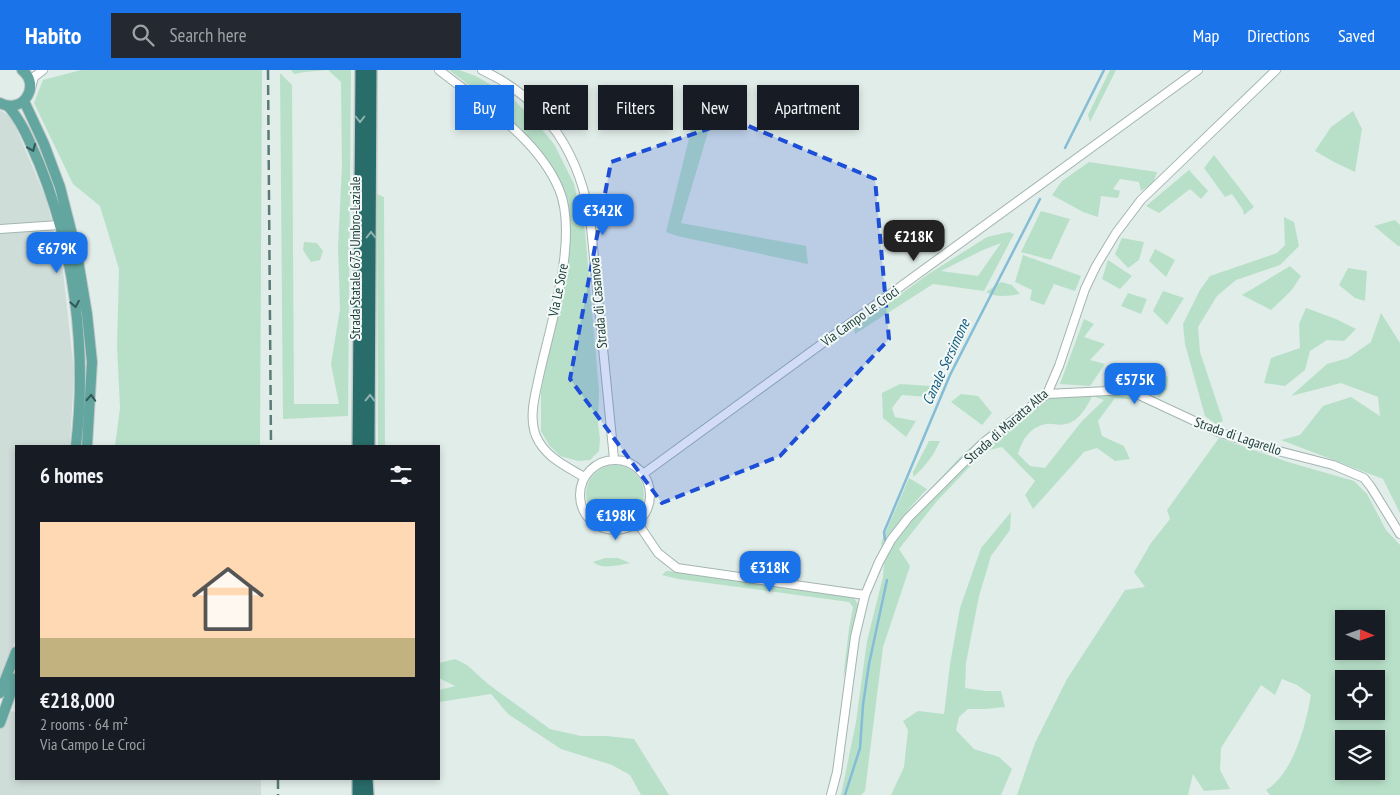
<!DOCTYPE html>
<html lang="en">
<head>
<meta charset="utf-8">
<style>
  :root { --surface:#171b24; --page:#242831; --text:#f1f3f6; --muted:#9ea1a6; --accent:#1a73e8 }
  body { margin:0; font-family:"PT Sans Narrow",sans-serif; background:var(--page); color:var(--text); height:100vh; display:flex; flex-direction:column; font-size:19px; white-space:nowrap }
  * { box-sizing:border-box; margin:0 }
  p { font-size:16px; color:var(--muted) }
  .icon { flex:none; width:28px; height:28px; fill:none; stroke:currentColor; stroke-width:2; stroke-linecap:round; stroke-linejoin:round }
  .map { position:relative; flex:1; overflow:hidden }
  .sheet { position:absolute; left:15px; top:375px; width:425px; height:335px; display:flex; flex-direction:column; background:var(--surface); border-radius:0px; box-shadow:0 2px 8px #0003 }
  .sheet>* { flex:none }
  .top-card { position:absolute; left:455px; top:15px; width:475px; height:45px; display:flex; gap:10px }
  .needle { width:32px; rotate:92deg }
  .tools { position:absolute; left:1335px; top:540px; display:grid; gap:10px }
  .tools a { display:grid; place-items:center; width:50px; height:50px; border-radius:0px; background:var(--surface); box-shadow:0 2px 8px #0003; font-size:25px }
  .price { position:absolute; translate:-50% -42px; padding:0 11px; border-radius:10px; background:var(--accent); color:#fff; font-size:16px; line-height:32px; filter:drop-shadow(0 1px 2px #0008) }
  .price::after { content:''; position:absolute; left:50%; top:30px; width:15px; height:11px; margin-left:-8px; background:inherit; clip-path:polygon(0 0,100% 0,50% 100%) }
  .price.selected { background:#222; color:#fff }
  ul { padding:0; list-style:none }
  li { display:grid; align-content:center; gap:10px; height:265px; padding:0 25px }
  li span { display:grid; place-items:center; height:155px; border-radius:0px; color:#555 }
  li>.icon { margin-inline-start:auto }
  span .icon { width:90px; height:90px; fill:#fffc; stroke-width:1 }
  li b { font-size:21px }
  h2 { display:flex; justify-content:space-between; align-items:center; height:60px; padding:0 25px; font-size:21px }
  .pill { padding:0 18px; border-radius:0px; background:var(--surface); box-shadow:0 2px 8px #0003; font-size:18px; line-height:45px }
  .pill.selected { background:var(--accent); color:#fff }
  header { display:flex; align-items:center; gap:30px; box-sizing:border-box; height:70px; padding:0 25px; background:var(--accent); color:#fff }
  header strong { font-size:24px }
  nav { display:flex; gap:28px; margin-inline-start:auto; font-size:18px }
  .search { width:350px; height:45px; background:var(--page); display:flex; align-items:center; gap:12px; box-sizing:border-box; padding:0 18px; border-radius:0px; color:var(--muted); font-size:19px }
  .map>svg:first-child { display:block }
</style>
</head>
<body>
<header>
<strong>Habito</strong>
<div class="search"><svg class="icon" aria-label="search" viewBox="0 0 24 24"><circle cx="10" cy="10" r="6"/><path d="M15 15l6 6"/></svg>Search here</div>
<nav><a>Map</a><a>Directions</a><a>Saved</a></nav>
</header>
<div class="map">
<svg width="1400" height="725" viewBox="0 0 1400 725">
  <rect width="100%" height="100%" fill="#e1ede9"/>
  <path fill="#cfddd9" d="M0 40 12 48 47 131 63 201 74 302 70 376H16V569L0 609Z
    M0 640 16 642V709H261V725H0Z"/>
  <path fill="#b8e0c9" fill-rule="evenodd" d="M81 0H262L260 376H115L120 338 117 276 119 199 100 136 73 114 34 33 43 10Z
    M291 0H351L348 346 283 349 280 3 292 15 294 334H339L331 294 340 239 338 178 342 96 341 12 328 0 305 2 294 4Z
    M449 0H459L476 6 511 27 534 50 554 74 574 114 585 161 599 320 598 354 600 369 599 381 590 390 578 391 560 386 549 375 541 361V322L569 180 568 135 558 108 542 83 473 18Z
    M1110 0H1116L1090 52 1088 45Z
    M1353 41 1362 59 1355 102 1334 92 1315 81 1331 57Z
    M692 56 709 59 681 153 806 176 808 194 677 166 666 162Z
    M1214 85 1254 137 1244 145 1243 140 1232 124 1225 127 1204 98Z
    M1089 92 1157 102 1153 114 1141 121 1139 112 1120 109 1113 119 1120 121 1118 128 1101 126 1098 147 1083 142 1052 125 1062 111Z
    M1189 100 1208 121 1201 129 1190 119 1159 143 1146 136Z
    M377 124 384 127 385 376H378Z
    M1041 141 1070 149 1051 190 1021 182Z
    M1284 147 1294 152 1299 176 1280 195 1236 210 1217 226 1198 257 1200 282 1223 351 1217 355 1205 346 1185 274 1183 254 1200 220 1210 206 1277 183 1285 175Z
    M1395 150 1400 155V176H1398L1374 156Z
    M1009 162 1014 164 984 221 933 214 855 264 854 258 927 205 987 167ZM1001 173 978 206 941 201 983 180Z
    M1122 168 1144 172 1139 190 1128 198 1115 184Z
    M304 172 317 173 323 181 320 190 311 192 303 180Z
    M1155 179 1175 190 1166 207 1149 191Z
    M1023 185 1081 206 1075 221 1054 214 1044 235 1030 230 1032 220 1015 212Z
    M1108 190 1132 206 1120 219 1102 209Z
    M1290 196 1301 206 1291 221 1271 240 1242 225Z
    M1348 198 1367 201 1365 231 1355 228 1339 215Z
    M1001 212 1012 215 1020 224C1008 226 997 228 986 222Z
    M1163 221 1184 228 1167 255 1153 241Z
    M1128 223 1147 229 1141 244 1121 236Z
    M1306 238 1336 249 1356 259 1344 271 1327 270 1310 281 1305 300 1285 316 1264 313 1271 288 1300 278 1299 254Z
    M1381 243 1400 273V443L1383 409 1281 370 1300 365 1323 336 1351 327 1380 346 1378 327 1341 313 1291 326 1327 294 1348 288 1371 272Z
    M1084 249 1094 254 1084 267 1105 274 1090 290 1105 294 1090 316 1060 314Z
    M1158 300 1168 307 1167 319 1159 328 1153 316Z
    M900 314 931 316 927 327 902 325 892 338 895 347 916 351 906 367 883 348 882 323Z
    M961 324 978 326 992 343 982 355 951 332Z
    M1116 324 1139 330 1115 328 1098 351 1102 366 1124 376 1130 389 1115 391 1097 378 1084 382 1033 439 1025 425 1035 411 1002 377 989 380 975 391 937 431 899 479 910 496 883 577 865 721 861 725H841L856 652 867 571 883 507 884 493 881 473 909 408 927 419 906 442 919 431 964 383 994 357 1007 359 1050 328ZM1092 326 1104 330 1082 351 1045 398 1030 396 1018 384C1022 370 1030 357 1046 354 1052 353 1060 356 1066 354 1079 351 1087 337 1092 326Z
    M1219 368 1288 392 1354 411 1367 424 1386 460 1400 475V725H1270L1266 720C1293 704 1306 655 1311 625L1297 615 1282 609 1275 625 1261 615 1221 678 1220 700 1230 719 1204 721 1193 704 1188 725H1017L1035 673 1067 609 1125 520 1145 517 1134 502 1151 473 1170 449 1167 440ZM1344 549H1376V581H1344ZM1344 609H1376V641H1344ZM1344 669H1376V701H1344Z
    M929 371H940C934 385 925 397 913 407V402Z
    M586 424a29 29 0 1 1 58 0a29 29 0 1 1-58 0Z
    M1011 442 1010 460 991 486 979 526 966 593 965 618 986 621H1001L1005 637 985 639H968L959 647 956 660 974 679 999 687 1012 699 1001 725H891L904 697 908 660 903 651 918 641 944 644 950 594 960 538 981 478Z
    M605 488H618L630 493C619 495 602 500 593 492Z
    M666 501 683 502 853 526 859 536C852 560 851 584 843 608L849 559 853 537 849 532 678 509 662 505Z
    M455 589 467 595 488 614 550 659 581 666H607L634 669 669 725H641L630 705 612 695 561 679 508 644 491 624 439 632V620L455 616 439 608V593Z"/>
  <g fill="none" stroke-linecap="round" stroke-linejoin="round">
    <path stroke="#85bcd6" stroke-width="2.5" d="M1065 78 1104 0
      M885 470 884 462 950 305 1040 129
      M845 725 860 678 863 635 869 594 887 510"/>
    <g stroke="#a3b5b2" stroke-width="10">
      <path id="minor" d="M439 0C482 34 537 67 559 119 579 166 551 253 540 302 536 322 528 346 536 366 545 387 566 396 584 407
        M482 0C547 30 582 87 591 157L614 389
        M31 18 34 7 43 0
        M0 159 59 155
        M1047 324 1128 320 1218 362 1267 378 1333 395 1364 408 1371 417 1400 464
        M580 425a35 35 0 1 1 70 0a35 35 0 1 1-70 0Z
        M643 404 1198 0
        M637 452 658 483 677 498 865 525
        M831 725 837 702 855 567 865 525 879 492 891 470 908 448 983 373 1047 324 1059 296 1085 219 1096 196 1116 163 1141 130 1276 0"/>
    </g>
    <g stroke="#c1c9c8" stroke-width="12">
      <path id="major" d="M24 31 44 74 60 117 77 184 87 244 92 292 87 376
        M0 33C22 45 42 16 22 0
        M8 36C23 53 30 73 39 93 75 181 87 281 76 376
        M0 623 16 582
        M0 653 16 608"/>
    </g>
    <g stroke="#c1c9c8" stroke-width="14">
      <path id="highway" d="M358 376 361 0
        M369 376 371 0
        M358 709V725
        M367 709 368 725"/>
    </g>
    <use href="#minor" stroke="#fff" stroke-width="8"/>
    <use href="#major" stroke="#62a69f" stroke-width="10"/>
    <use href="#highway" stroke="#296d6a" stroke-width="11"/>
    <path stroke="#5a7b77" stroke-width="2.5" stroke-dasharray="10 5" stroke-linecap="butt" d="M268 0 271 376
      M278 709V725"/>
  </g>
  <defs><path id="oneway-chevron" d="M-2-3.5L2.5 0L-2 3.5" fill="none" stroke-width="1.6" stroke-linecap="round" stroke-linejoin="round" transform="scale(1.25)"/></defs>
  <g stroke="#8eb3b0">
    <use href="#oneway-chevron" transform="translate(360 49) rotate(90)"/>
    <use href="#oneway-chevron" transform="translate(371 165) rotate(-90)"/>
    <use href="#oneway-chevron" transform="translate(370 328) rotate(-89)"/>
  </g>
  <g stroke="#305955">
    <use href="#oneway-chevron" transform="translate(32 78) rotate(67)"/>
    <use href="#oneway-chevron" transform="translate(75 234) rotate(80)"/>
    <use href="#oneway-chevron" transform="translate(91 328) rotate(-87)"/>
  </g>
  <path fill="#1d4ed8" fill-opacity="0.2" stroke="#1d4ed8" stroke-width="4" stroke-dasharray="10 6" stroke-linejoin="round" d="M734 50 875 109 889 269 780 386 662 433 570 309 611 92Z"/>
  <g text-anchor="middle" stroke-width="4" stroke-linejoin="round" paint-order="stroke">
    <g font-size="14" fill="#203f3c" stroke="#f2f9f7">
      <text transform="translate(355 188) rotate(-90)" y="5">Strada Statale 675 Umbro-Laziale</text>
      <text transform="translate(558 220) rotate(-79)" y="5">Via Le Sore</text>
      <text transform="translate(598 233) rotate(-95)" y="5">Strada di Casanova</text>
      <text transform="translate(860 246) rotate(-36)" y="5">Via Campo Le Croci</text>
      <text transform="translate(1006 356) rotate(-41)" y="5">Strada di Maratta Alta</text>
      <text transform="translate(1238 366) rotate(19)" y="5">Strada di Lagarello</text>
    </g>
    <g font-size="15" font-style="italic" fill="#155c7f" stroke="#f2f9f7">
      <text transform="translate(946 292) rotate(-65)" y="5">Canale Sersimone</text>
    </g>
  </g>
</svg>
<div class="tools">
<a><svg class="needle" viewBox="-14 -14 28 28"><path d="M0-13l5 13h-10z" fill="#e53935"/><path d="M0 13l5-13h-10z" fill="#9ea1a6"/></svg></a>
<a><svg class="icon" aria-label="locate" viewBox="0 0 24 24"><circle cx="12" cy="12" r="6"/><path d="M12 2v4M12 18v4M2 12h4M18 12h4"/></svg></a>
<a><svg class="icon" aria-label="layers" viewBox="0 0 24 24"><path d="M12 4l9 5-9 5-9-5zM3 14l9 5 9-5"/></svg></a>
</div>
<b class="price" style="left:603px;top:166px">€342K</b>
<b class="price selected" style="left:914px;top:192px">€218K</b>
<b class="price" style="left:57px;top:204px">€679K</b>
<b class="price" style="left:1135px;top:335px">€575K</b>
<b class="price" style="left:616px;top:471px">€198K</b>
<b class="price" style="left:770px;top:523px">€318K</b>
<div class="top-card">
<a class="pill selected">Buy</a>
<a class="pill">Rent</a>
<a class="pill">Filters</a>
<a class="pill">New</a>
<a class="pill">Apartment</a>
</div>
<section class="sheet">
<h2>6 homes<svg class="icon" aria-label="filters" viewBox="0 0 24 24"><path d="M4 7h16M4 17h16"/><circle cx="9" cy="7" r="2"/><circle cx="15" cy="17" r="2"/></svg></h2>
<ul>
<li><span style="background:linear-gradient(#ffd9b3 75%,#c2b280 0)"><svg class="icon" aria-label="home" viewBox="0 0 24 24"><path d="M3 11l9-7 9 7M6 9v11h12V9"/></svg></span><div><b>€218,000</b><p>2 rooms · 64 m²</p><p>Via Campo Le Croci</p></div></li>
</ul>
</section>
</div>
</body>
</html>
